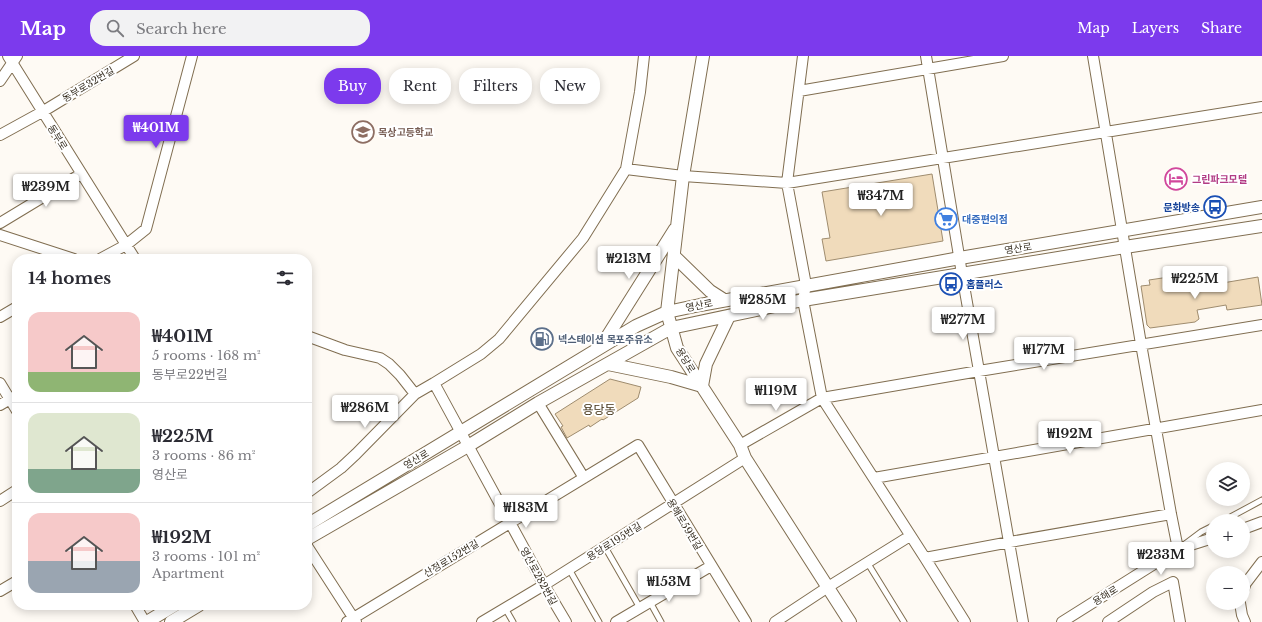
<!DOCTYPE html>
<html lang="en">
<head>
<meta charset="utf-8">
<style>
  :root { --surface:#fff; --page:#f2f2f3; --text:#2b2b33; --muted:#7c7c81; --line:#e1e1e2; --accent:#7c3aed }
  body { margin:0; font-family:"Libre Baskerville","Noto Sans KR",serif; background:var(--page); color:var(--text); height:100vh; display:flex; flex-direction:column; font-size:15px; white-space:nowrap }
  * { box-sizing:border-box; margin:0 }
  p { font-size:13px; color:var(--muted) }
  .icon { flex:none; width:22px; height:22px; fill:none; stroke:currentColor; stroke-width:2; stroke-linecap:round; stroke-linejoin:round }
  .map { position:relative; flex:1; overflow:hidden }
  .panel { position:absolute; left:12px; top:198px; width:300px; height:356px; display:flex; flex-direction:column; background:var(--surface); border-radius:16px; box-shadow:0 2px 10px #0003 }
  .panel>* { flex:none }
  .guide { position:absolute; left:324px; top:12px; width:380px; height:36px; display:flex; gap:8px }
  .controls { position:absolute; left:1206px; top:406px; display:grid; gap:8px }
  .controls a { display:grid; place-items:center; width:44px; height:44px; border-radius:50%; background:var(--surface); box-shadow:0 2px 10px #0003; font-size:20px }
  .price { position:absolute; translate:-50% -34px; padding:0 9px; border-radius:4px; background:#fff; color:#222; font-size:13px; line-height:26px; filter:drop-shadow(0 1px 2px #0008) }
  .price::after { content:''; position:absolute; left:50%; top:24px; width:12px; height:9px; margin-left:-6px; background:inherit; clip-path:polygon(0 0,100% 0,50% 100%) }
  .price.current { background:var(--accent); color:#fff }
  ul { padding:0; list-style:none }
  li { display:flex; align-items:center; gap:12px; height:100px; padding:0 16px }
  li+li { border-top:1px solid var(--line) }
  li span { display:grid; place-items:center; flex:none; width:112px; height:80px; border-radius:12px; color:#555 }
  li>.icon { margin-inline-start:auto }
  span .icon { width:48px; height:48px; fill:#fffc; stroke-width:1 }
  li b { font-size:17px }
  h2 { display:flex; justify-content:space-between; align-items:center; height:48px; padding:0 16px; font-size:17px }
  .chip { padding:0 14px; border-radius:16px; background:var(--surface); box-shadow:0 2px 10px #0003; font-size:14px; line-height:36px }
  .chip.current { background:var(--accent); color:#fff }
  header { display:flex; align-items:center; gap:24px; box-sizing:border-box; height:56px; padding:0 20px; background:var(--accent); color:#fff }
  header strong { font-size:19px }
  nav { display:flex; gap:22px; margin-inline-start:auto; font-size:14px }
  .search { width:280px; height:36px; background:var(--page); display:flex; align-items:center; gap:10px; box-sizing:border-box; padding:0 14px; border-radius:16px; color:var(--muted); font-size:15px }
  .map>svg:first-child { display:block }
</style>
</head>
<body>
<header>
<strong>Map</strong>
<div class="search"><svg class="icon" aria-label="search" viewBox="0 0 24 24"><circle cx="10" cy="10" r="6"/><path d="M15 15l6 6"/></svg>Search here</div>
<nav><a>Map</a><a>Layers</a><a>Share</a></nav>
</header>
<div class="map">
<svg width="1262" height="566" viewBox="0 0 1262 566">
  <rect width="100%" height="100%" fill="#fefaf4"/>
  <path fill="#f0dbbb" stroke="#9f8c6e" d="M932 118 943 185 826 205 822 183 830 182 822 136Z
    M1169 221 1173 225 1175 235 1258 221 1262 249 1227 254 1226 249 1197 254 1199 263 1195 266 1150 272 1147 269 1141 230 1150 229 1149 224Z
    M610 323 641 331 638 342 603 364 602 363 590 371 589 369 567 382 561 371 563 370 555 358Z"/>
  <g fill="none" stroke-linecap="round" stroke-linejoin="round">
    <g stroke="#806e51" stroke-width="7">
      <path id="service" d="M1223 465 1262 444
        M1185 488 1201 476 1213 470
        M605 491 640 552
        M867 506 904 566
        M569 513 599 566
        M650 546 661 566
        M505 552 513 566"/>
    </g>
    <g stroke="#806e51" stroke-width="12">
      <path id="minor" d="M8 0 135 203
        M803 0 787 127 806 229 803 244 822 342 925 502 965 566
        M926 0 962 218 1023 566
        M1093 0 1141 288 1171 458 1178 493
        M0 25 17 0
        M799 35 1003 0
        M0 79 42 56 134 0
        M626 113 683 120 787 127 1262 51
        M0 167 81 118
        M0 179 74 203
        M100 203 126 189 146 173 192 0
        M0 261 17 251
        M307 280 345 294 380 302 389 308 400 319 415 338
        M0 327 17 355
        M538 347 584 422
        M0 349 17 339
        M740 389 822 342 979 315 1262 269
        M874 422 1262 354
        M307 437 341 412 356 398 415 338 434 327
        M0 445 17 434
        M1243 473 1262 466
        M307 490 356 566
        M925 502 1010 486 1171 458
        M0 535 17 525
        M1243 535 1246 527 1262 506
        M1240 547 1242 559 1245 566
        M135 549 145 566
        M347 566 638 389 746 566
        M482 566 544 529 745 402
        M566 566 544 529 434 327 481 298 499 283 583 182 626 113 640 36 644 0
        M616 566 711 510
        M775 566 828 531 910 480
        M1062 566 1178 493 1213 482
        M1108 566 1153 536 1173 526 1180 566"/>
    </g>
    <g stroke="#806e51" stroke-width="14">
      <path id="tertiary" d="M703 0 683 120 667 256 677 292 740 389 745 402 850 566
        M674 200 710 235 724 244
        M602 289 675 173
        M608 308 671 321 702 330 706 308 729 260
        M307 469 636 270 667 256 700 249 960 202 1262 151
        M307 483 468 390 538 347 671 272 803 244 1125 191 1262 170
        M147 566 175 549
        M171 566 199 549"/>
    </g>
    <use href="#service" stroke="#fff" stroke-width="5"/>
    <use href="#minor" stroke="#fff" stroke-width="10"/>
    <use href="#tertiary" stroke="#fff" stroke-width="12"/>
  </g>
  <defs>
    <g id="school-ring" transform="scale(1.15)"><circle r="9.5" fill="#fff" stroke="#8d6e63" stroke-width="1.5"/><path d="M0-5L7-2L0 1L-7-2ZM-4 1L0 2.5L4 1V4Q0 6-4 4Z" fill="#8d6e63"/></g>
    <g id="hotel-ring" transform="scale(1.15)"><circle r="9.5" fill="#fff" stroke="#d1479c" stroke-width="1.5"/><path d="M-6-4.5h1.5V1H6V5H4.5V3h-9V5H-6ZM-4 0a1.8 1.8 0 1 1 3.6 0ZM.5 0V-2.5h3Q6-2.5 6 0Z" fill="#d1479c"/></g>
    <g id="bus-ring" transform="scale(1.15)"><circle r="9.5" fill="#fff" stroke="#1a4fb4" stroke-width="1.5"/><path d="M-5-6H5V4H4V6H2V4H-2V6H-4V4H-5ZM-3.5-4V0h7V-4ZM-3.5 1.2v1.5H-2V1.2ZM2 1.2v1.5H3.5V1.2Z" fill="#1a4fb4"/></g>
    <g id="supermarket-ring" transform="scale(1.15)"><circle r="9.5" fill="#fff" stroke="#3f7fe0" stroke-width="1.5"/><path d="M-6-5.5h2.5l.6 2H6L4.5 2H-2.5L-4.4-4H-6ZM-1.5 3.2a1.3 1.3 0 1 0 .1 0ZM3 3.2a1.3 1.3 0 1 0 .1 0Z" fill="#3f7fe0"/></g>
    <g id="fuel-ring" transform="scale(1.15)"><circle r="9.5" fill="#fff" stroke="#5c6f8a" stroke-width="1.5"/><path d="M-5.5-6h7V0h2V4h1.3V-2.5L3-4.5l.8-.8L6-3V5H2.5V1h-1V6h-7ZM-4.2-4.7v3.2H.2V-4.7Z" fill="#5c6f8a"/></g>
  </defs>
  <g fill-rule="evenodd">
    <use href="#school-ring" x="363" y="76"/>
    <use href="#hotel-ring" x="1176" y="123"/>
    <use href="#bus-ring" x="1215" y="151"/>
    <use href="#supermarket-ring" x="946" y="163"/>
    <use href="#bus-ring" x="951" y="228"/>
    <use href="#fuel-ring" x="542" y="283"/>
  </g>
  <g text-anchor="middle" stroke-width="4" stroke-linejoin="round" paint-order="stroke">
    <g font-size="10" fill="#393124" stroke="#fff">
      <text transform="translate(88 28) rotate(-31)" y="4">동부로32번길</text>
      <text transform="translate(58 81) rotate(58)" y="4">동부로</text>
      <text transform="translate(1018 192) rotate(-9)" y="4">영산로</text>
      <text transform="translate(699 249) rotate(-11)" y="4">영산로</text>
      <text transform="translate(686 304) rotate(59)" y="4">용당로</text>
      <text transform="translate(416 403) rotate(-31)" y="4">영산로</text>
      <text transform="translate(685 468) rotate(59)" y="4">용해로59번길</text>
      <text transform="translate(614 485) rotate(-32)" y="4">용당로195번길</text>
      <text transform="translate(451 502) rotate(-31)" y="4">산정로152번길</text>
      <text transform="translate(539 520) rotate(61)" y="4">영산로282번길</text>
      <text transform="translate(1105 539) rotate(-32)" y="4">용해로</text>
    </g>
    <g font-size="10" font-weight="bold" fill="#785e54" stroke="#fff" text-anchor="start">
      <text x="378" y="80">목상고등학교</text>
    </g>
    <g font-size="10" font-weight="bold" fill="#b23c85" stroke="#fff" text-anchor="start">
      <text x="1192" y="127">그린파크모텔</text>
    </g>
    <g font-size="10" font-weight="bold" fill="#164399" stroke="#fff" text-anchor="end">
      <text x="1200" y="155">문화방송</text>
      <text x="966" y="232" text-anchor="start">홈플러스</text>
    </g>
    <g font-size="10" font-weight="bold" fill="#366cbe" stroke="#fff" text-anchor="start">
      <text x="962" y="167">대중편의점</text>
    </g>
    <g font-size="10" font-weight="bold" fill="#4e5e75" stroke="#fff" text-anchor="start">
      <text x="558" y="287">넥스테이션 목포주유소</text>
    </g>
    <g font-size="12" fill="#433216" stroke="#fff">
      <text x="599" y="358">용당동</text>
    </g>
  </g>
</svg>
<div class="controls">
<a><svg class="icon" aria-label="layers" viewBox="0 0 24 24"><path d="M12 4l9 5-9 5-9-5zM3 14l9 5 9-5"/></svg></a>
<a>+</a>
<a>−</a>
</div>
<b class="price current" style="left:156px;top:93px">₩401M</b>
<b class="price" style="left:46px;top:152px">₩239M</b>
<b class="price" style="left:881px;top:161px">₩347M</b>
<b class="price" style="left:629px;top:224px">₩213M</b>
<b class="price" style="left:1195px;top:244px">₩225M</b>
<b class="price" style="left:763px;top:265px">₩285M</b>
<b class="price" style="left:963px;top:285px">₩277M</b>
<b class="price" style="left:1044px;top:315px">₩177M</b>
<b class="price" style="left:776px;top:356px">₩119M</b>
<b class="price" style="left:365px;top:373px">₩286M</b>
<b class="price" style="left:1070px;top:399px">₩192M</b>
<b class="price" style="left:526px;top:473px">₩183M</b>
<b class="price" style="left:1161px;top:520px">₩233M</b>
<b class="price" style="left:669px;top:547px">₩153M</b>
<div class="guide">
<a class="chip current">Buy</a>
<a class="chip">Rent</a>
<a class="chip">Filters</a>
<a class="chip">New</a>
</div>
<section class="panel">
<h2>14 homes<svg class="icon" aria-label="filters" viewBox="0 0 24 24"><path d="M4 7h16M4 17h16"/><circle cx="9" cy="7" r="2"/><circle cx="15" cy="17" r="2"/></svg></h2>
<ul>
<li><span style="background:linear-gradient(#f6c9c9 75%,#8fb573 0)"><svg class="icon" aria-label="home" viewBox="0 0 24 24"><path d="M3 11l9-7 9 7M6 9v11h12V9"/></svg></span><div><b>₩401M</b><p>5 rooms · 168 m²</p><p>동부로22번길</p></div></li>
<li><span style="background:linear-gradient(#dfe7d0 70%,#7fa58c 0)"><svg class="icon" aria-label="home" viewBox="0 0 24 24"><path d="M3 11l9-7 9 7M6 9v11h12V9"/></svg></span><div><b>₩225M</b><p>3 rooms · 86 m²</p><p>영산로</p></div></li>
<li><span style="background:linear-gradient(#f6c9c9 60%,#9aa5b1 0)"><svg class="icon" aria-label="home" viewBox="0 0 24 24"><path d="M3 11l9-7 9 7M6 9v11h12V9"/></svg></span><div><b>₩192M</b><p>3 rooms · 101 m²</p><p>Apartment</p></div></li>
</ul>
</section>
</div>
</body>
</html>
